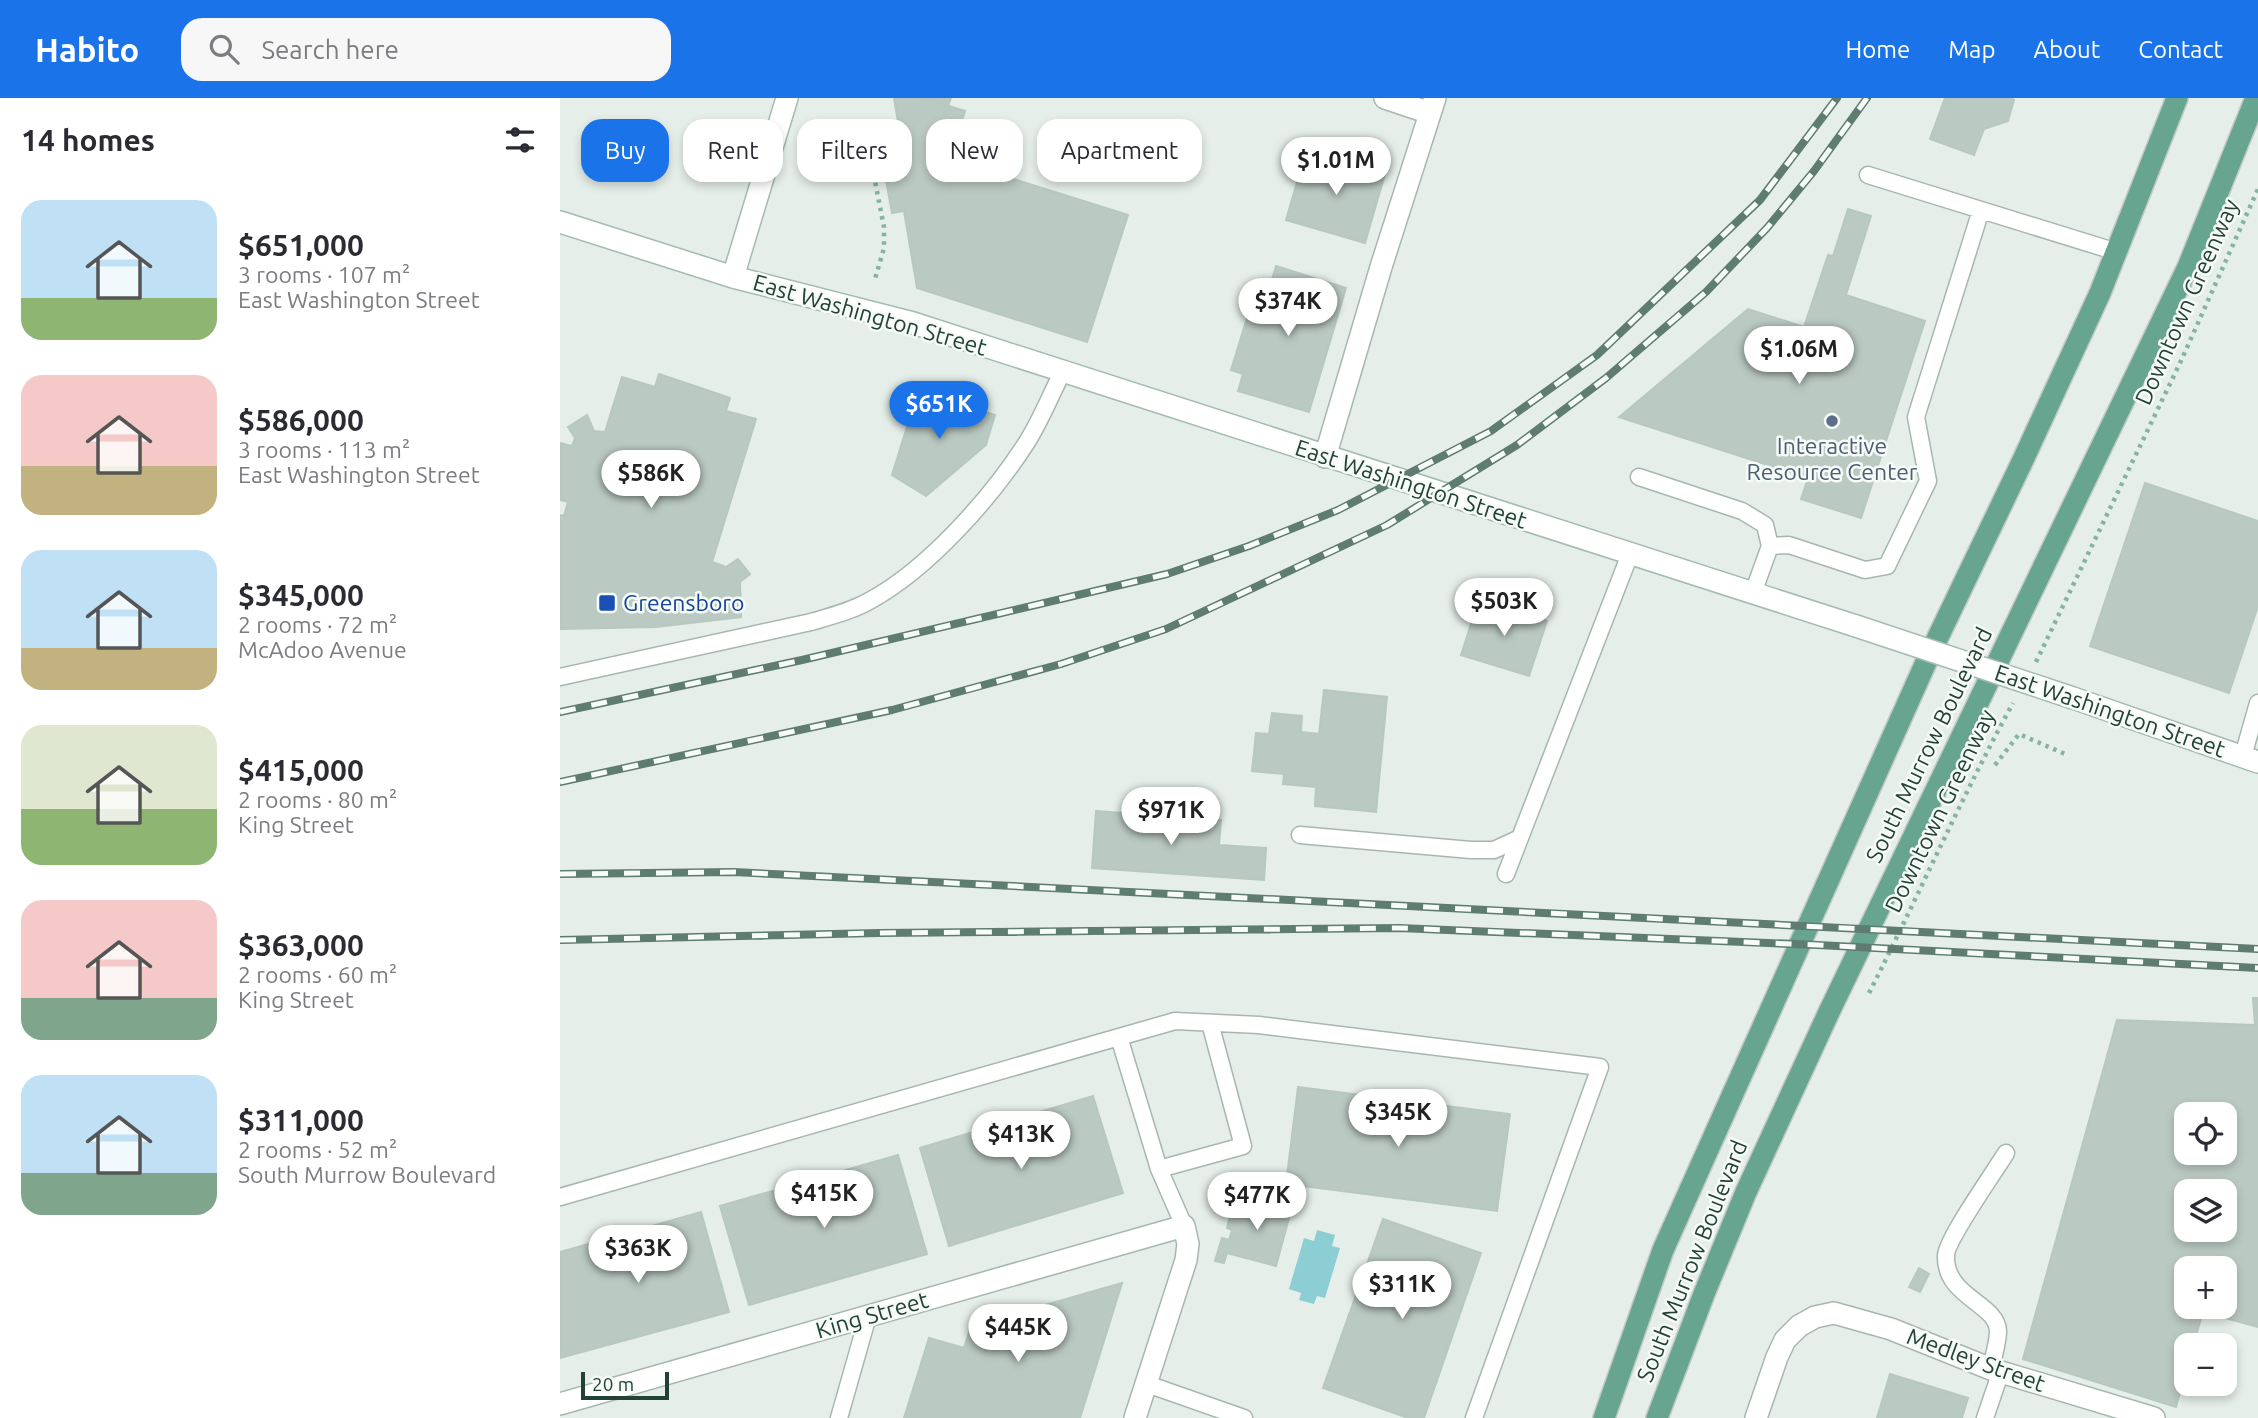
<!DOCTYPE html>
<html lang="en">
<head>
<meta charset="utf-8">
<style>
  :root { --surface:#fff; --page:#f7f7f7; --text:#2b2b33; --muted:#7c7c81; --accent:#1a73e8 }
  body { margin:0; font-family:Ubuntu,sans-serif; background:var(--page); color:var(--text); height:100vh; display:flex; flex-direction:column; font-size:26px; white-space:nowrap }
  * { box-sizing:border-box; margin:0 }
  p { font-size:23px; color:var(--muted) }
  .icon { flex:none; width:38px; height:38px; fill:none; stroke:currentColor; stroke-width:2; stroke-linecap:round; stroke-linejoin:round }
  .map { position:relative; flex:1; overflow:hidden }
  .panel { display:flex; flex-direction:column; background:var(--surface); width:560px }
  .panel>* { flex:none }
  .guide { position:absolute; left:21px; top:21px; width:665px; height:63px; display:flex; gap:14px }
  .controls { position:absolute; left:1614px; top:1004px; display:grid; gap:14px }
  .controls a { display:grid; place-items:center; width:63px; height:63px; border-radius:14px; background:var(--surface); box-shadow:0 4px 10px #0003; font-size:35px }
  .scale { position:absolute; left:21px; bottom:18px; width:88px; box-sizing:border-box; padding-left:7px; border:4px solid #234137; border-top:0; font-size:19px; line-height:24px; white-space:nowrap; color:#234137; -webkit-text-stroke:5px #f6fbf8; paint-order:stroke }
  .price { position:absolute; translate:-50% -60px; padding:0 16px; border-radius:24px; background:#fff; color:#222; font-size:23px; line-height:46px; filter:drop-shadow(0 2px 4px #0008) }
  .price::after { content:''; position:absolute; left:50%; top:42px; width:21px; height:16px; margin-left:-10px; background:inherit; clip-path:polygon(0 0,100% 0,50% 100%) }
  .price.active { background:var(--accent); color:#fff }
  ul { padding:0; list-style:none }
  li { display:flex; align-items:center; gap:21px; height:175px; padding:0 21px }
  li span { display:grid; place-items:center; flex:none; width:196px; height:140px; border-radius:21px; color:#555 }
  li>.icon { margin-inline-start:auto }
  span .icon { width:84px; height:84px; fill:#fffc; stroke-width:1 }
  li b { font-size:30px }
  h2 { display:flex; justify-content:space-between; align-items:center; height:84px; padding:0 21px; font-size:30px }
  .tag { padding:0 24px; border-radius:21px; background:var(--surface); box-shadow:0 4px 10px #0003; font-size:24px; line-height:63px }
  .tag.active { background:var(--accent); color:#fff }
  header { display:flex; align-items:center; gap:42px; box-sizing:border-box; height:98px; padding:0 35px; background:var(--accent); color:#fff }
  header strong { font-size:33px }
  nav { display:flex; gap:38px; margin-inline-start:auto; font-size:24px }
  .search { width:490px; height:63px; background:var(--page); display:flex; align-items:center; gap:18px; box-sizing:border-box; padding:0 24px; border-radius:21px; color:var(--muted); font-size:26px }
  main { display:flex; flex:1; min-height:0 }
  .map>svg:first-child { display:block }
</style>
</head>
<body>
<header>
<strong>Habito</strong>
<div class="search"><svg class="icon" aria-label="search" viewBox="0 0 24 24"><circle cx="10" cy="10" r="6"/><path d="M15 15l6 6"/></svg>Search here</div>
<nav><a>Home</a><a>Map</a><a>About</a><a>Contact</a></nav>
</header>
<main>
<section class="panel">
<h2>14 homes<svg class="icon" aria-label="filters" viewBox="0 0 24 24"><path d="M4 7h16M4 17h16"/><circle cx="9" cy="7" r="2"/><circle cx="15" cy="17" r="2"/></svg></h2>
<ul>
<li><span style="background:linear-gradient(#bfe0f5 70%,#8fb573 0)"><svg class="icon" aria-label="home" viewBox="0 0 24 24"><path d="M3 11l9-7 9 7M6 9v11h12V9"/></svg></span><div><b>$651,000</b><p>3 rooms · 107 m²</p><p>East Washington Street</p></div></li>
<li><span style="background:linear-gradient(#f6c9c9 65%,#c2b280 0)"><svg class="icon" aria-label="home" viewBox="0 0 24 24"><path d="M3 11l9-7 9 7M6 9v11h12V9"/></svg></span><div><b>$586,000</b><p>3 rooms · 113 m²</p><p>East Washington Street</p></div></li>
<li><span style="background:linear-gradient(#bfe0f5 70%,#c2b280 0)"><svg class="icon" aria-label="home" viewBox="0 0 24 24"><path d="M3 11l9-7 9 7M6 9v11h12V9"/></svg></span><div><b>$345,000</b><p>2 rooms · 72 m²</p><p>McAdoo Avenue</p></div></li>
<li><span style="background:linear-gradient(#dfe7d0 60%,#8fb573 0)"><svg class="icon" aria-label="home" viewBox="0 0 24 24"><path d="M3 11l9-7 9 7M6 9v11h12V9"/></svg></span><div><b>$415,000</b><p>2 rooms · 80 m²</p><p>King Street</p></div></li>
<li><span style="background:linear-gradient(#f6c9c9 70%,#7fa58c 0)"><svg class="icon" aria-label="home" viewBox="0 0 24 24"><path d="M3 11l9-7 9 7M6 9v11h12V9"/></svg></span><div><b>$363,000</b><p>2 rooms · 60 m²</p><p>King Street</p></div></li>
<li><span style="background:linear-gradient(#bfe0f5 70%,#7fa58c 0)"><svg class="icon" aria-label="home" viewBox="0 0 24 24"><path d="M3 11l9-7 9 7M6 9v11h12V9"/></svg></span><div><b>$311,000</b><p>2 rooms · 52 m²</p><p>South Murrow Boulevard</p></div></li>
</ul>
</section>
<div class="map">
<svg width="1698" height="1320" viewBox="0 0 1698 1320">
  <rect width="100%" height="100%" fill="#e5eee9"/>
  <path fill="#8cced4" d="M757 1132 775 1137 772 1148 780 1150 765 1200 757 1198 754 1206 739 1202 741 1195 729 1191 744 1140 754 1143Z"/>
  <path fill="#bac9c2" stroke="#b7c8c0" stroke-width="2" fill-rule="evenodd" d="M334 0H363L405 13 390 61 568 117 527 244 357 190 344 113 332 115 317 33 339 30Z
    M363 0H391L388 8Z
    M1385 0H1451L1454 2 1448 23 1424 31 1414 57 1370 41Z
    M746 53 825 76 805 145 726 122Z
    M1288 111 1311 118 1286 197 1365 223 1301 420 1241 401 1248 380 1059 319 1188 211 1244 229 1268 157 1273 158Z
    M716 168 786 190 749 314 678 293 683 276 671 272 699 181 711 185Z
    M99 276 170 300 166 313 196 321 152 464 166 469 178 461 190 476 180 484 181 519 96 529 0 531V417L4 418 8 404 0 402V345L12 348 15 340 8 329 27 317 34 333 45 334 62 279 95 289Z
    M358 293 435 317 426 347 366 398 332 377Z
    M1585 385 1698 423V508L1669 595 1530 548Z
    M919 501 987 523 969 578 901 557Z
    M764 592 827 599 816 714 755 708 756 689 723 686 724 676 692 673 696 635 709 636 712 615 742 618 741 634 759 636Z
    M536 713 661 722 659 747 706 750 704 782 532 770Z
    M1693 900H1698V1229L1643 1214 1633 1248H1626V1273L1616 1309 1463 1261 1557 922 1695 927ZM1626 1017H1664V1055H1626ZM1626 1094H1664V1132H1626ZM1626 1171H1664V1209H1626Z
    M738 989 950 1016 937 1113 726 1086Z
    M533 998 563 1095 389 1148 360 1050Z
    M338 1057 367 1156 189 1207 160 1108Z
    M701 1100 732 1109 716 1168 667 1155 664 1165 655 1163 662 1140 669 1142 672 1132 667 1130 670 1118 676 1120 680 1105Z
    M141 1114 169 1214 0 1260V1154Z
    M823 1121 921 1155 864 1320H848L763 1290Z
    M1359 1170 1369 1176 1360 1194 1349 1189Z
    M562 1185 520 1320H344L369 1240 404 1250 411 1228Z
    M1330 1276 1408 1300 1402 1320H1317Z"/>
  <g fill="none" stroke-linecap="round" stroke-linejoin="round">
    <g stroke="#a7b7b0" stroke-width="19">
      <path id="lane" d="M1308 77 1557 154
        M1079 379 1182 413 1205 427 1210 448
        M1193 495 1210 448 1229 447 1305 472 1327 468 1368 383 1356 319 1421 112
        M0 579 251 524C271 518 292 513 311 502 369 470 431 400 467 344 481 322 491 296 503 273
        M1683 658 1698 605
        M740 737 911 752H934L960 740
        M946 776 1070 456
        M559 939 599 1071 624 1128
        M599 1071 683 1048 650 925
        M0 1099 615 923 699 927 1040 969 914 1320
        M1431 1271C1433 1259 1438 1245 1438 1233 1437 1205 1384 1199 1386 1157 1387 1141 1435 1073 1446 1055
        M587 1286 684 1320
        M279 1320 308 1218
        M1425 1320 1441 1273"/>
    </g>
    <g stroke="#a7b7b0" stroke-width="24">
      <path id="street" d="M825 0 870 15
        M765 359 821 169 875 0
        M0 1306 624 1128 628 1146 626 1162 575 1320
        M1196 1320 1217 1259 1225 1242 1239 1228 1255 1219 1274 1215 1331 1231 1431 1271 1594 1320"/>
    </g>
    <g stroke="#a3bbb1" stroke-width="24">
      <path id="secondary" d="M0 124 173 179 353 225 1296 528
        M173 179 227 0
        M1513 600 1698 664"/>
    </g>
    <g stroke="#c1cac7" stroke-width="24">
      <path id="primary" d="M1044 1320 1103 1152 1367 562 1463 362 1540 195 1617 0
        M1097 1320 1144 1196 1186 1094 1269 914 1628 169 1696 0"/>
    </g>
    <path stroke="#85b3a1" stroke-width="4.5" stroke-dasharray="3.5 5" stroke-linecap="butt" d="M312 68 324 129V150L315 181
      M1476 564 1620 265 1698 91
      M1435 667 1459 636 1505 656
      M1309 895C1358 799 1401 700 1453 605"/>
    <use href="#lane" stroke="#fff" stroke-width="16"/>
    <use href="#street" stroke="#fff" stroke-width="21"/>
    <use href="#secondary" stroke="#fff" stroke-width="21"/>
    <use href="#primary" stroke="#68a591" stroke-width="21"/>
    <g stroke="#5e7c72" stroke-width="8">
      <path id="rail" d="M0 614 242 562 607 476 689 448 778 412 931 333 1037 257 1200 102 1277 0
        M0 684 332 612 501 566 606 531 827 427 957 347 1046 280 1146 194 1207 130 1254 73 1307 0
        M0 776 174 774 1698 851
        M0 842 319 835 839 830 1258 847 1698 870"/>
    </g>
    <use href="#rail" stroke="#f6fbf8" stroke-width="5" stroke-dasharray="16" stroke-linecap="butt"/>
    <g stroke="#a3bbb1" stroke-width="24" stroke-linecap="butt">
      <path id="secondary-bridge" d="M1296 528 1513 600"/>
    </g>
    <use href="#secondary-bridge" stroke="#fff" stroke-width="21"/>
  </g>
  <circle fill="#5c6f8a" stroke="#f6fbf8" stroke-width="2.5" cx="1272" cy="323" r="7"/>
  <rect fill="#1a4fb4" stroke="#f6fbf8" stroke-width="2.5" x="38" y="496" width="18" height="18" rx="3.5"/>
  <g text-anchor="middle" stroke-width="5" stroke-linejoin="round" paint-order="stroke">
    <g font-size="23" fill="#234137" stroke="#f6fbf8">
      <text transform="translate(1627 204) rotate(-66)" y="8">Downtown Greenway</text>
      <text transform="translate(310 217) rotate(16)" y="8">East Washington Street</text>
      <text transform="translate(851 386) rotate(18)" y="8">East Washington Street</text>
      <text transform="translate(1550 613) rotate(19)" y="8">East Washington Street</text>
      <text transform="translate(1369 647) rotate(-64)" y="8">South Murrow Boulevard</text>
      <text transform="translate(1380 713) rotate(-64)" y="8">Downtown Greenway</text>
      <text transform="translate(1132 1163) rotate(-68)" y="8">South Murrow Boulevard</text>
      <text transform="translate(312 1217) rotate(-16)" y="8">King Street</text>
      <text transform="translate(1416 1262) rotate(20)" y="8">Medley Street</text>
    </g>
    <g font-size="23" fill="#4e5e75" stroke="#f6fbf8">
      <text x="1272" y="356">Interactive<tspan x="1272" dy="26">Resource Center</tspan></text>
    </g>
    <g font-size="23" fill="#164399" stroke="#f6fbf8" text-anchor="start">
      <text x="63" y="513">Greensboro</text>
    </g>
  </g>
</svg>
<div class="controls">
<a><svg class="icon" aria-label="locate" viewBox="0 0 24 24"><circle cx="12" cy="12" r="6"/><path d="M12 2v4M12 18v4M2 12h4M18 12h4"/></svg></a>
<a><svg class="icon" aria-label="layers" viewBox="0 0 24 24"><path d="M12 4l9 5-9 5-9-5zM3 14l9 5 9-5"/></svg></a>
<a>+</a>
<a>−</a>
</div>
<div class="scale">20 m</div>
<b class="price" style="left:776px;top:99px">$1.01M</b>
<b class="price" style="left:728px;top:240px">$374K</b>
<b class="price" style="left:1239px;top:288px">$1.06M</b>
<b class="price active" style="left:379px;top:343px">$651K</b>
<b class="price" style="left:91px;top:412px">$586K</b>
<b class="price" style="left:944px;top:540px">$503K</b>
<b class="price" style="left:611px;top:749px">$971K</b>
<b class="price" style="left:838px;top:1051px">$345K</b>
<b class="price" style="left:461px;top:1073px">$413K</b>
<b class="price" style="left:264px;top:1132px">$415K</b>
<b class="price" style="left:697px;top:1134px">$477K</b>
<b class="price" style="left:78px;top:1187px">$363K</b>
<b class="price" style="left:842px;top:1223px">$311K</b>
<b class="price" style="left:458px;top:1266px">$445K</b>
<div class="guide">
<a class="tag active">Buy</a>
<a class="tag">Rent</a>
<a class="tag">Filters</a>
<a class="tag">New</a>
<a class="tag">Apartment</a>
</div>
</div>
</main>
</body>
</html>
